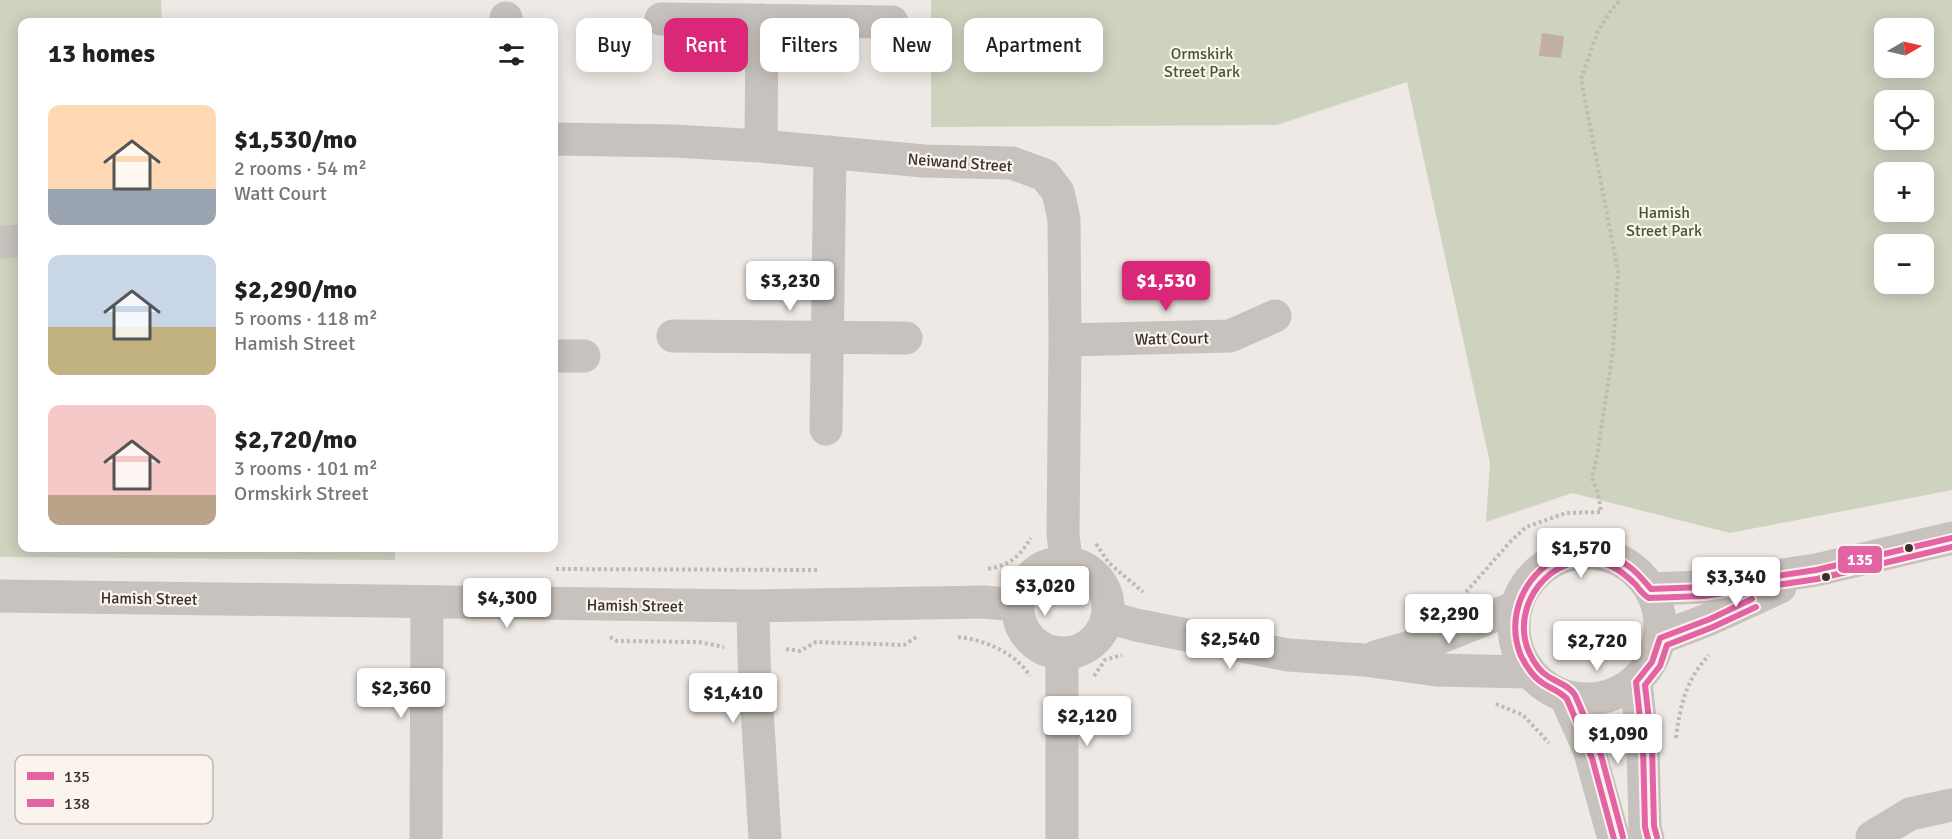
<!DOCTYPE html>
<html lang="en">
<head>
<meta charset="utf-8">
<style>
  :root { --surface:#fff; --page:#f2f2f2; --text:#222; --muted:#767676; --accent:#db2777 }
  body { margin:0; font-family:Signika,sans-serif; background:var(--page); color:var(--text); height:100vh; display:flex; flex-direction:column; font-size:22px; white-space:nowrap }
  * { box-sizing:border-box; margin:0 }
  p { font-size:20px; color:var(--muted) }
  .icon { flex:none; width:33px; height:33px; fill:none; stroke:currentColor; stroke-width:2; stroke-linecap:round; stroke-linejoin:round }
  .map { position:relative; flex:1; overflow:hidden }
  .details { position:absolute; left:18px; top:18px; width:540px; height:534px; display:flex; flex-direction:column; background:var(--surface); border-radius:12px; box-shadow:0 3px 15px #0003 }
  .details>* { flex:none }
  .banner { position:absolute; left:576px; top:18px; width:570px; height:54px; display:flex; gap:12px }
  .needle { width:39px; rotate:81deg }
  .controls { position:absolute; left:1874px; top:18px; display:grid; gap:12px }
  .controls a { display:grid; place-items:center; width:60px; height:60px; border-radius:12px; background:var(--surface); box-shadow:0 3px 15px #0003; font-size:30px }
  .price { position:absolute; translate:-50% -51px; padding:0 14px; border-radius:6px; background:#fff; color:#222; font-size:20px; line-height:39px; filter:drop-shadow(0 2px 3px #0008) }
  .price::after { content:''; position:absolute; left:50%; top:36px; width:18px; height:14px; margin-left:-9px; background:inherit; clip-path:polygon(0 0,100% 0,50% 100%) }
  .price.on { background:var(--accent); color:#fff }
  ul { padding:0; list-style:none }
  li { display:flex; align-items:center; gap:18px; height:150px; padding:0 30px }
  li span { display:grid; place-items:center; flex:none; width:168px; height:120px; border-radius:12px; color:#555 }
  li>.icon { margin-inline-start:auto }
  span .icon { width:72px; height:72px; fill:#fffc; stroke-width:1 }
  li b { font-size:26px }
  h2 { display:flex; justify-content:space-between; align-items:center; height:72px; padding:0 30px; font-size:26px }
  .pill { padding:0 21px; border-radius:12px; background:var(--surface); box-shadow:0 3px 15px #0003; font-size:21px; line-height:54px }
  .pill.on { background:var(--accent); color:#fff }
  .map>svg:first-child { display:block }
</style>
</head>
<body>
<div class="map">
<svg width="1952" height="839" viewBox="0 0 1952 839">
  <rect width="100%" height="100%" fill="#eee9e4"/>
  <path fill="#ced3bf" fill-rule="evenodd" d="M0 0H161L162 22H22V548H395V560L0 557Z
    M931 0H1952V490L1730 533 1572 493 1486 522 1490 463 1407 82 1277 125 931 127ZM1884 28H1923V68H1884ZM1884 100H1923V140H1884ZM1884 172H1923V212H1884ZM1884 244H1923V284H1884Z"/>
  <path fill="#c1afa6" d="M1542 33 1564 36 1561 58 1539 56Z"/>
  <g fill="none" stroke-linecap="round" stroke-linejoin="round">
    <path stroke="#c0bab5" stroke-width="4" stroke-dasharray="3 3" stroke-linecap="butt" d="M1096 544 1109 563 1143 592
      M556 569 819 570
      M988 569C1011 564 1018 558 1031 538
      M1466 592 1510 542 1526 527 1566 513 1601 512 1598 493 1592 478 1597 456 1613 350 1618 271 1581 79 1598 31 1612 9 1620 0
      M610 637 617 641 699 642 724 647
      M958 637C983 639 1016 653 1030 676
      M786 649 800 651 816 642 904 645 918 636
      M1094 676 1105 660 1122 655
      M1496 704 1523 715 1549 743
      M1676 738C1680 705 1686 680 1709 655"/>
    <path stroke="#c7c2bd" stroke-width="33" d="M661 19 892 22
      M506 22V18
      M554 139 673 141 761 146 924 161 1012 163 1045 175 1058 192 1064 219 1065 340 1063 533 1066 562
      M761 146 762 20
      M0 242 22 241
      M673 336 906 338
      M1065 340 1230 336 1275 316
      M554 356H584
      M826 429 830 152
      M1514 626a73 73 0 1 1 146 0a73 73 0 1 1-146 0Z
      M1018 608a45 45 0 1 1 90 0a45 45 0 1 1-90 0Z
      M1651 589 1703 587 1816 570 1952 538
      M0 596 753 606 984 602 1017 605
      M753 606 754 660 765 839
      M1108 617 1136 625 1288 655 1364 660 1436 670 1530 672
      M1660 638 1710 619 1780 587
      M1375 657 1434 640 1516 607
      M1636 682 1643 746 1645 827 1648 839
      M1565 696 1589 749 1614 839
      M426 839 427 602
      M1062 839V654
      M1872 839V837L1910 814 1952 805"/>
    <g stroke="#faf4ec" stroke-width="10">
      <path id="bus-1" d="M1614 839 1592 758 1567 699C1561 692 1552 689 1544 684 1534 678 1526 666 1521 656 1497 598 1552 533 1612 557 1629 563 1640 576 1651 589L1703 587 1816 570 1952 538
        M1648 839 1645 827 1643 746 1636 682 1652 662 1660 638 1710 619 1752 599"/>
    </g>
    <g stroke="#faf4ec" stroke-width="10">
      <path id="bus-2" d="M1623 837 1601 755 1575 695C1569 685 1558 683 1549 677 1540 672 1533 661 1529 652 1509 606 1551 550 1602 563 1615 566 1626 575 1636 585 1640 590 1643 595 1649 598L1704 596 1817 579 1952 547
        M1657 837 1654 826 1652 746 1645 685 1660 666 1667 645 1713 627 1756 607"/>
    </g>
    <use href="#bus-1" stroke="#e463a4" stroke-width="6"/>
    <use href="#bus-2" stroke="#e463a4" stroke-width="6"/>
  </g>
  <g fill="#38302b" stroke="#faf4ec" stroke-width="2">
    <circle cx="1909" cy="548" r="5"/>
    <circle cx="1826" cy="577" r="5"/>
  </g>
  <g text-anchor="middle" stroke-width="4.5" stroke-linejoin="round" paint-order="stroke">
    <g font-size="16" fill="#465630" stroke="#faf4ec">
      <text x="1202" y="59">Ormskirk<tspan x="1202" dy="18">Street Park</tspan></text>
      <text x="1664" y="218">Hamish<tspan x="1664" dy="18">Street Park</tspan></text>
    </g>
    <g font-size="16" fill="#38302b" stroke="#faf4ec">
      <text transform="translate(960 162) rotate(4)" y="6">Neiwand Street</text>
      <text transform="translate(1172 338) rotate(-1)" y="6">Watt Court</text>
      <text transform="translate(149 598) rotate(1)" y="6">Hamish Street</text>
      <text transform="translate(635 605) rotate(1)" y="6">Hamish Street</text>
    </g>
  </g>
  <rect x="15" y="755" width="198" height="69" rx="9" fill="#faf4ec" stroke="#c0b9b2" stroke-width="1.5"/>
  <rect x="27" y="772" width="27" height="8" fill="#e463a4"/>
  <rect x="27" y="799" width="27" height="8" fill="#e463a4"/>
  <g font-size="16" fill="#38302b">
    <text x="64" y="782">135</text>
    <text x="64" y="809">138</text>
  </g>
  <rect stroke="#faf4ec" stroke-width="2" x="1837" y="545" width="46" height="29" rx="6" fill="#e463a4"/>
  <g font-size="16" text-anchor="middle" font-weight="bold" fill="#fff">
    <text x="1860" y="565">135</text>
  </g>
</svg>
<div class="controls">
<a><svg class="needle" viewBox="-14 -14 28 28"><path d="M0-13l5 13h-10z" fill="#e53935"/><path d="M0 13l5-13h-10z" fill="#767676"/></svg></a>
<a><svg class="icon" aria-label="locate" viewBox="0 0 24 24"><circle cx="12" cy="12" r="6"/><path d="M12 2v4M12 18v4M2 12h4M18 12h4"/></svg></a>
<a>+</a>
<a>−</a>
</div>
<b class="price" style="left:790px;top:312px">$3,230</b>
<b class="price on" style="left:1166px;top:312px">$1,530</b>
<b class="price" style="left:1581px;top:579px">$1,570</b>
<b class="price" style="left:1736px;top:608px">$3,340</b>
<b class="price" style="left:1045px;top:617px">$3,020</b>
<b class="price" style="left:507px;top:629px">$4,300</b>
<b class="price" style="left:1449px;top:645px">$2,290</b>
<b class="price" style="left:1230px;top:670px">$2,540</b>
<b class="price" style="left:1597px;top:672px">$2,720</b>
<b class="price" style="left:401px;top:719px">$2,360</b>
<b class="price" style="left:733px;top:724px">$1,410</b>
<b class="price" style="left:1087px;top:747px">$2,120</b>
<b class="price" style="left:1618px;top:765px">$1,090</b>
<div class="banner">
<a class="pill">Buy</a>
<a class="pill on">Rent</a>
<a class="pill">Filters</a>
<a class="pill">New</a>
<a class="pill">Apartment</a>
</div>
<section class="details">
<h2>13 homes<svg class="icon" aria-label="filters" viewBox="0 0 24 24"><path d="M4 7h16M4 17h16"/><circle cx="9" cy="7" r="2"/><circle cx="15" cy="17" r="2"/></svg></h2>
<ul>
<li><span style="background:linear-gradient(#ffd9b3 70%,#9aa5b1 0)"><svg class="icon" aria-label="home" viewBox="0 0 24 24"><path d="M3 11l9-7 9 7M6 9v11h12V9"/></svg></span><div><b>$1,530/mo</b><p>2 rooms · 54 m²</p><p>Watt Court</p></div></li>
<li><span style="background:linear-gradient(#c9d6e8 60%,#c2b280 0)"><svg class="icon" aria-label="home" viewBox="0 0 24 24"><path d="M3 11l9-7 9 7M6 9v11h12V9"/></svg></span><div><b>$2,290/mo</b><p>5 rooms · 118 m²</p><p>Hamish Street</p></div></li>
<li><span style="background:linear-gradient(#f6c9c9 75%,#b9a48a 0)"><svg class="icon" aria-label="home" viewBox="0 0 24 24"><path d="M3 11l9-7 9 7M6 9v11h12V9"/></svg></span><div><b>$2,720/mo</b><p>3 rooms · 101 m²</p><p>Ormskirk Street</p></div></li>
</ul>
</section>
</div>
</body>
</html>
